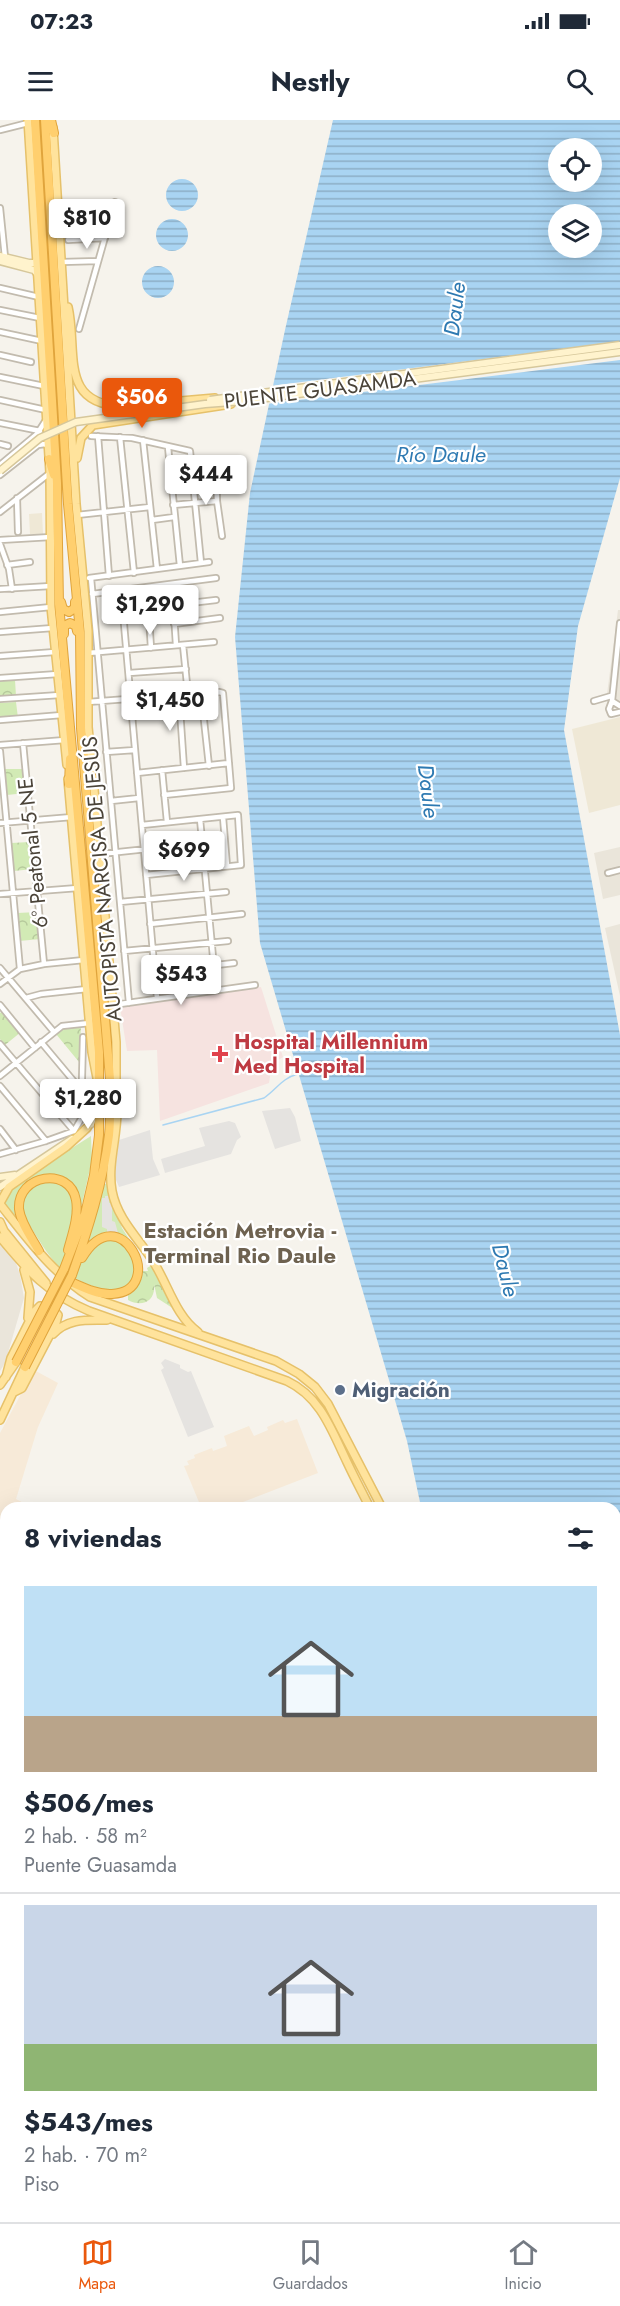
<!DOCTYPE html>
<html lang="es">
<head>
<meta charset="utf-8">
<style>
  :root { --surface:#fff; --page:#f2f2f3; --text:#1f2937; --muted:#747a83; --line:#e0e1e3; --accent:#ea580c }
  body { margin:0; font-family:Jost,sans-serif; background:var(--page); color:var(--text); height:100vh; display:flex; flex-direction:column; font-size:22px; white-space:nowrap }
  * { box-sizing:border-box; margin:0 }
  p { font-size:20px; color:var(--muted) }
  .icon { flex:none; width:33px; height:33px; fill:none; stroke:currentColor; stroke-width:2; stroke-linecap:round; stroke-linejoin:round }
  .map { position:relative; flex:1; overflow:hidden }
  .panel { position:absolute; left:0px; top:1382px; width:621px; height:722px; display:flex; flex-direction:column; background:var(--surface); border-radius:18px 18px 0 0; box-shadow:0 6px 24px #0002 }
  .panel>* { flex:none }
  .buttons { position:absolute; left:548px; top:18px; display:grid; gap:12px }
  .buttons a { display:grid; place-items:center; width:54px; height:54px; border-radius:50%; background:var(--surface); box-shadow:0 6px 24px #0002; font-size:30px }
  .price { position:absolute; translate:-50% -51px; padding:0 14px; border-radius:6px; background:#fff; color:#222; font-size:20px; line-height:39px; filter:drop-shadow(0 2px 3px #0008) }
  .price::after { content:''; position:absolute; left:50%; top:36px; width:18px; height:14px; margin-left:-9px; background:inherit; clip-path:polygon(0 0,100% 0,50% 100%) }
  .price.current { background:var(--accent); color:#fff }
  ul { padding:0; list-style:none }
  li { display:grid; align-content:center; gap:12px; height:318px; padding:0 24px }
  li+li { border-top:2px solid var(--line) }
  li span { display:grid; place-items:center; height:186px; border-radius:0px; color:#555 }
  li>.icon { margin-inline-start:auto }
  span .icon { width:108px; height:108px; fill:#fffc; stroke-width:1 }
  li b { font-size:26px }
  h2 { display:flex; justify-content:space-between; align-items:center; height:72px; padding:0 24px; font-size:26px }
  .status { display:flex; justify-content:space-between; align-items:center; height:42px; padding:0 30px; background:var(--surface); direction:ltr }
  .status svg { height:16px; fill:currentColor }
  header { display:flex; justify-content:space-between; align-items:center; height:78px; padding:0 24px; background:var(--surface); font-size:27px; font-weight:700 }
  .tabs { display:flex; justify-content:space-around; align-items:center; height:84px; border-top:2px solid var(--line); background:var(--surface); font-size:16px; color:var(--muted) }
  .tabs a { display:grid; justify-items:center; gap:3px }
  .tabs .current { color:var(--accent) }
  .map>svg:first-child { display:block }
</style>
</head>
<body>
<div class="status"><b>07:23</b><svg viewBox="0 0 49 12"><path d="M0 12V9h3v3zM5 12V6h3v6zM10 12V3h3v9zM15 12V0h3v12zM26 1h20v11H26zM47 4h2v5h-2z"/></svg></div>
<header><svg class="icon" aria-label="menu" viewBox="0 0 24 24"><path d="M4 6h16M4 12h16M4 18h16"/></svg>Nestly<svg class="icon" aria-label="search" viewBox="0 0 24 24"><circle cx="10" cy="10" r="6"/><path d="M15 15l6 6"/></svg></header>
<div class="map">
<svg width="620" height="2102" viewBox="0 0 620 2102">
  <defs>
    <pattern id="grass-tufts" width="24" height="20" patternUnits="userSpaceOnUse" patternTransform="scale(1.5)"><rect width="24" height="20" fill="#d2eab5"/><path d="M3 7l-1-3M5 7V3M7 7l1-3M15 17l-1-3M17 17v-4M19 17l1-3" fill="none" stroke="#b6ca9c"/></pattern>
    <pattern id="forest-crowns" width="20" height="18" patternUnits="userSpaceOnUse" patternTransform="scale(1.5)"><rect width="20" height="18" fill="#d2eab5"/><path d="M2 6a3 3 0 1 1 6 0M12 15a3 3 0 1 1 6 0" fill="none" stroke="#b6ca9c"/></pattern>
    <pattern id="water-rules" width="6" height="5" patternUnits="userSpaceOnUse" patternTransform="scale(1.5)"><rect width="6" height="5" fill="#a9d4f2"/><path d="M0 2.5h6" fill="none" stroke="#8caec5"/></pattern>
  </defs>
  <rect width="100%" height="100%" fill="#f6f3ec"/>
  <path fill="#eae5da" d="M618 490H620V590L612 587 608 582 607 574Z
    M620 727V775L603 779 594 733Z
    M620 804V876L605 808Z
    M0 1123 16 1143 20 1155 24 1178 5 1243 0 1251Z"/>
  <path fill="#f7ead8" d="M34 1250 58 1263 38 1307 16 1379 31 1387 6 1388V1446L0 1442V1313Z
    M297 1299 318 1353 230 1387H201L184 1346 189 1345 187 1341 195 1338 194 1335 212 1328 213 1331 227 1326 224 1316 249 1306 254 1316 268 1310 267 1307 283 1300 285 1303Z"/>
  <path fill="#efe8d6" d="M42 393 43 414H30L29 394Z
    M620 597V685L589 693 572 609Z"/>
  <path fill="#f6e3e0" d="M261 867 283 937 272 944 269 963 160 1001 157 930 127 931 120 887Z"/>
  <path fill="url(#grass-tufts)" d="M6 1823V1904L0 1900V1834Z"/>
  <path fill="url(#forest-crowns)" d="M15 560 16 576 0 577V561Z
    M16 582 18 598 0 599V583Z
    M5 649H23L26 673 7 675Z
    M30 722 33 749 14 751 11 723Z
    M38 792 41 819 19 821 17 793Z
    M3 891 21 912 5 925 0 919V893Z
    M81 906 79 942 56 914 63 909Z
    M152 1145 177 1191 157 1178 154 1164C156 1181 142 1188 128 1180V1175C138 1169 141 1161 143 1151H148L147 1148Z"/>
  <path fill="#d2eab5" d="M91 1016 92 1040 76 1110 88 1115 103 1064H107L122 1108 131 1122 117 1115 119 1122 133 1134C134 1139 136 1147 135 1153 128 1188 75 1161 60 1148 47 1135 37 1116 27 1102L19 1100 2 1080 15 1064Z"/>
  <path fill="#e5e3e0" d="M290 988 295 997 301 1021 275 1029 262 991Z
    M229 1001 235 1003 241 1017 237 1020 231 1034 165 1053 161 1039 205 1026 199 1008Z
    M150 1010 153 1039 160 1055 119 1067 114 1055 119 1020Z
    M105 1076H109V1083H112V1101L115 1102 118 1113 107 1112V1109L102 1107V1078H105Z
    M165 1239 180 1245V1248L188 1252 191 1251 214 1307 188 1317 161 1250 164 1248 161 1243Z"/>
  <path fill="url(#water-rules)" fill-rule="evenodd" d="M333 0H620V358L578 506 564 610 620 915V2102H476V2097H615V1388L421 1387 407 1321 260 823 235 517 250 373 285 210ZM558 28H591V62H558ZM558 94H591V128H558Z
    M166 75a16 16 0 1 1 32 0a16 16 0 1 1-32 0Z
    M156 115a16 16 0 1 1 32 0a16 16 0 1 1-32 0Z
    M142 162a16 16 0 1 1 32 0a16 16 0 1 1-32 0Z"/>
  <path fill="#f6f3ec" d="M620 222V240L266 284 270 266Z"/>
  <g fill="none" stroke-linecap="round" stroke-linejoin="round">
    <path stroke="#a9d4f2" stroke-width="1.5" d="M163 1005 264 978C277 969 282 958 298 954"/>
    <path stroke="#c8c6c3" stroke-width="10" d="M0 1810 6 1800
      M0 1916 6 1919
      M8 2102 11 2097"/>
    <path stroke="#c8c6c3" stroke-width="26" d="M78 2102 81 2097"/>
    <g stroke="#c2bbae" stroke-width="8">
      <path id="street" d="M0 10 28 3
        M0 88 5 137
        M59 101 110 99
        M68 120 105 118
        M62 142 98 141
        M0 168 39 177
        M0 190 40 198
        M79 209 115 82
        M0 212 42 221
        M0 235 31 242
        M0 257 44 266
        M0 280 46 290
        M0 303 40 311
        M91 316 132 318 190 331 201 443
        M98 316 109 456
        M120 317 134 453
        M143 320 157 449
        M0 324 8 326
        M168 327 180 446
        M0 345 37 314 46 300
        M216 345 217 381 222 416
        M0 355 38 325 45 324 48 327
        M17 378 18 412
        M173 385 217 381
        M0 392 50 353
        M77 395 150 387
        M152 400 174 397
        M0 420 51 417
        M0 424 9 449 12 469
        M7 445 30 442
        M89 458 209 442
        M91 458 129 883
        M172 464 176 525
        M147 467 151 528
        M0 469 51 466
        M121 470 157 878
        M92 474 216 458
        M173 485 216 480
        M0 492 51 487
        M620 503 612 581 609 589 611 594 620 592
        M174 504 220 498
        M0 512 53 508
        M183 525 188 574
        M88 533 214 522
        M0 536 55 532
        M129 553 186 549
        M0 558 58 554
        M201 573 209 646
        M179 575 184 648
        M0 579 60 575
        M594 581 611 576
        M612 581 620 586
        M88 582 219 572 223 573 231 668 164 675
        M0 600 62 595
        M23 623 44 844
        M0 625 65 620
        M0 631 20 849
        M106 632 135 630
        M162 650 167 702
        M137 653 229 643
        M111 681 139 678
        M223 697 227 746
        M200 699 216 869
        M0 703 72 697
        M142 705 238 695 241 745 146 755
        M100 734 203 723
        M608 753 620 750
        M0 774 78 768
        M120 782 226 772
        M150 804 242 794
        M124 831 228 821
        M0 848 54 912
        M154 852 234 843
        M0 864 20 849 44 844 84 840
        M26 878 41 874 87 869
        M0 885 35 928
        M113 885 255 865
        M41 922 82 971
        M0 924 74 1011
        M0 956 62 906 90 903
        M0 966 46 1021
        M0 1009 16 1030
        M0 1034 46 1021 74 1011 81 999 83 917
        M0 1524 6 1513"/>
    </g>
    <g stroke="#d6c79b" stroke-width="9">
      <path id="secondary" d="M0 136 29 143H34L37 140
        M0 141 34 150 38 155
        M85 1009 91 1004 97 987
        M0 1057 15 1055
        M0 1067 72 1019
        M0 1448 6 1452
        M0 1460 6 1464"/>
    </g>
    <g stroke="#e6c16a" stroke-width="10">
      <path id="primary" d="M28 0 50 353 51 487 67 645
        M53 8 76 384 88 511V607L92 647
        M68 187C78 230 58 286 124 286L215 278
        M77 338 81 318 93 305 231 284
        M93 658 116 922V969L113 993
        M68 659 92 932 97 958
        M117 988C118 1015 107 1044 112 1071 117 1098 137 1117 151 1138 167 1161 175 1196 198 1212
        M0 1083 9 1067 66 1027 87 1008
        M0 1084C27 1118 53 1154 90 1177L276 1241 299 1254 315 1267 328 1284 382 1388
        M0 1102 4 1111 46 1163
        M0 1117C28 1151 48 1174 89 1191L287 1261C321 1277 332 1311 347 1342 354 1357 362 1372 370 1388
        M24 1150 30 1172 28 1198
        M53 1214C68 1198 87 1200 107 1200
        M6 1257 11 1238 34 1192 40 1186 51 1187 58 1195 56 1203 22 1268 14 1272
        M0 1265 16 1242
        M0 1300 25 1247
        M227 2102 230 2097
        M237 2102 241 2097
        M286 2102 287 2097
        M339 2102 353 2097
        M365 2102 382 2097"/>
    </g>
    <g stroke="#e0a43c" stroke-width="10">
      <path id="highway" d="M35 0 57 363 59 484 99 932V1015L94 1055 85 1094 64 1149
        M45 0 68 384 80 512 81 608 110 959C110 977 111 996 109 1015 103 1063 88 1110 72 1155
        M51 0 54 13
        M49 339 54 355
        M61 482 63 489 69 492 75 488V482
        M64 514V506L70 503 76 506 77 511
        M88 640 93 662
        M69 664 70 639
        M39 1131C32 1118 21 1104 19 1089 17 1054 70 1046 76 1080 79 1096 72 1115 68 1130
        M64 1159C79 1165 96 1175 112 1174 169 1171 120 1074 82 1138
        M615 2023 620 2022
        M615 2040 620 2039"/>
    </g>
    <use href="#street" stroke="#fff" stroke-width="4.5"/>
    <use href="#secondary" stroke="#fff3cd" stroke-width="6"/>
    <use href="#primary" stroke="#ffe39c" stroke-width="7"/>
    <use href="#highway" stroke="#ffcf6e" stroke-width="8"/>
    <g stroke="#d6c79b" stroke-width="9" stroke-linecap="butt">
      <path id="secondary-bridge" d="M210 280 620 225
        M0 351 40 318 76 302 205 284 245 281 620 232"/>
    </g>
    <g stroke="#e0a43c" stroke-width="10" stroke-linecap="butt">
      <path id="highway-bridge" d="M16 1242 64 1149
        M25 1247 72 1155"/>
    </g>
    <use href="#secondary-bridge" stroke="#fff3cd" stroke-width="6"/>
    <use href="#highway-bridge" stroke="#ffcf6e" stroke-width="8"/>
  </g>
  <path fill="#e0444e" stroke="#fff" stroke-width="2" d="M217 925h6v6h6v6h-6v6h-6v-6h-6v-6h6z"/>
  <circle fill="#5c6f8a" stroke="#fff" stroke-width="2" cx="340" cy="1270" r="6"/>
  <g text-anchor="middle" stroke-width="4.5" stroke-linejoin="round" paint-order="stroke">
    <g font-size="21" fill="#4b4439" stroke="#fff">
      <text transform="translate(320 270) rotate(-7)" y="7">PUENTE GUASAMDA</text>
      <text transform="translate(33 733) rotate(-96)" y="7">6º Peatonal 5 NE</text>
      <text transform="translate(102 759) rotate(-95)" y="7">AUTOPISTA NARCISA DE JESÚS</text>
    </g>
    <g font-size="21" font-weight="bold" fill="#be3a42" stroke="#fff" text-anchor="start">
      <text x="234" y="929">Hospital Millennium<tspan x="234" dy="24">Med Hospital</tspan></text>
    </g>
    <g font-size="21" font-weight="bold" fill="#4e5e75" stroke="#fff" text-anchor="start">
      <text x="352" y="1277">Migración</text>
    </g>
    <g font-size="22" font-style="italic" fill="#2e7ab2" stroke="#fff">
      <text transform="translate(454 189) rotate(-83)" y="8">Daule</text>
      <text x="441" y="342">Río Daule</text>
      <text transform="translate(429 671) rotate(83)" y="8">Daule</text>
      <text transform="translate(506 1150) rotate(76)" y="8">Daule</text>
    </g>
    <g font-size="22" font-weight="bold" fill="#6e6250" stroke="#fff">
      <text x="240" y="1118">Estación Metrovia -<tspan x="240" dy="25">Terminal Rio Daule</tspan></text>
    </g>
  </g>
</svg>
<div class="buttons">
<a><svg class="icon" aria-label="locate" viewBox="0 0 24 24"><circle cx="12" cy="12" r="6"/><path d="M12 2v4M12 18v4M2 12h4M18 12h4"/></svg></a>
<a><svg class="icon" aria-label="layers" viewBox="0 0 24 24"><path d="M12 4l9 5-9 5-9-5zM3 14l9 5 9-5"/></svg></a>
</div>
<b class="price" style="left:87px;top:130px">$810</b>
<b class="price current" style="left:142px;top:309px">$506</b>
<b class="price" style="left:206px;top:386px">$444</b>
<b class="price" style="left:150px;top:516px">$1,290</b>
<b class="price" style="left:170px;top:612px">$1,450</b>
<b class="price" style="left:184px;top:762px">$699</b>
<b class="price" style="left:181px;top:886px">$543</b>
<b class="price" style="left:88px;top:1010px">$1,280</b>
<section class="panel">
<h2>8 viviendas<svg class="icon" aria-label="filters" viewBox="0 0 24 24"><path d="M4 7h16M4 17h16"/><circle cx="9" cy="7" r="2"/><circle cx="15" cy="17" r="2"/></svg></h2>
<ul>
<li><span style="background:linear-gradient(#bfe0f5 70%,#b9a48a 0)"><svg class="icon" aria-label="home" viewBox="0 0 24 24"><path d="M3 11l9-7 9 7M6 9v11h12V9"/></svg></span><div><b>$506/mes</b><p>2 hab. · 58 m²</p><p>Puente Guasamda</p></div></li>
<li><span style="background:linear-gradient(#c9d6e8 75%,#8fb573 0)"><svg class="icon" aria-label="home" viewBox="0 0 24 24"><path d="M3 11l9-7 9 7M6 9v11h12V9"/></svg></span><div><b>$543/mes</b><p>2 hab. · 70 m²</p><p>Piso</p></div></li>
</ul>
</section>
</div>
<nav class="tabs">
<a class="current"><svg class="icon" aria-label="map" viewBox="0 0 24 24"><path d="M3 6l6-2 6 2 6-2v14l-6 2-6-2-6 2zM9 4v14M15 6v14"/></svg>Mapa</a>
<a><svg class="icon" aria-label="saved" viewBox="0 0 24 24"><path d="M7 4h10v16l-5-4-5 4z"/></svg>Guardados</a>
<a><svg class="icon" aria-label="home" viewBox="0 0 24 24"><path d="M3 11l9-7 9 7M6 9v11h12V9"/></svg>Inicio</a>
</nav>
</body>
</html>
